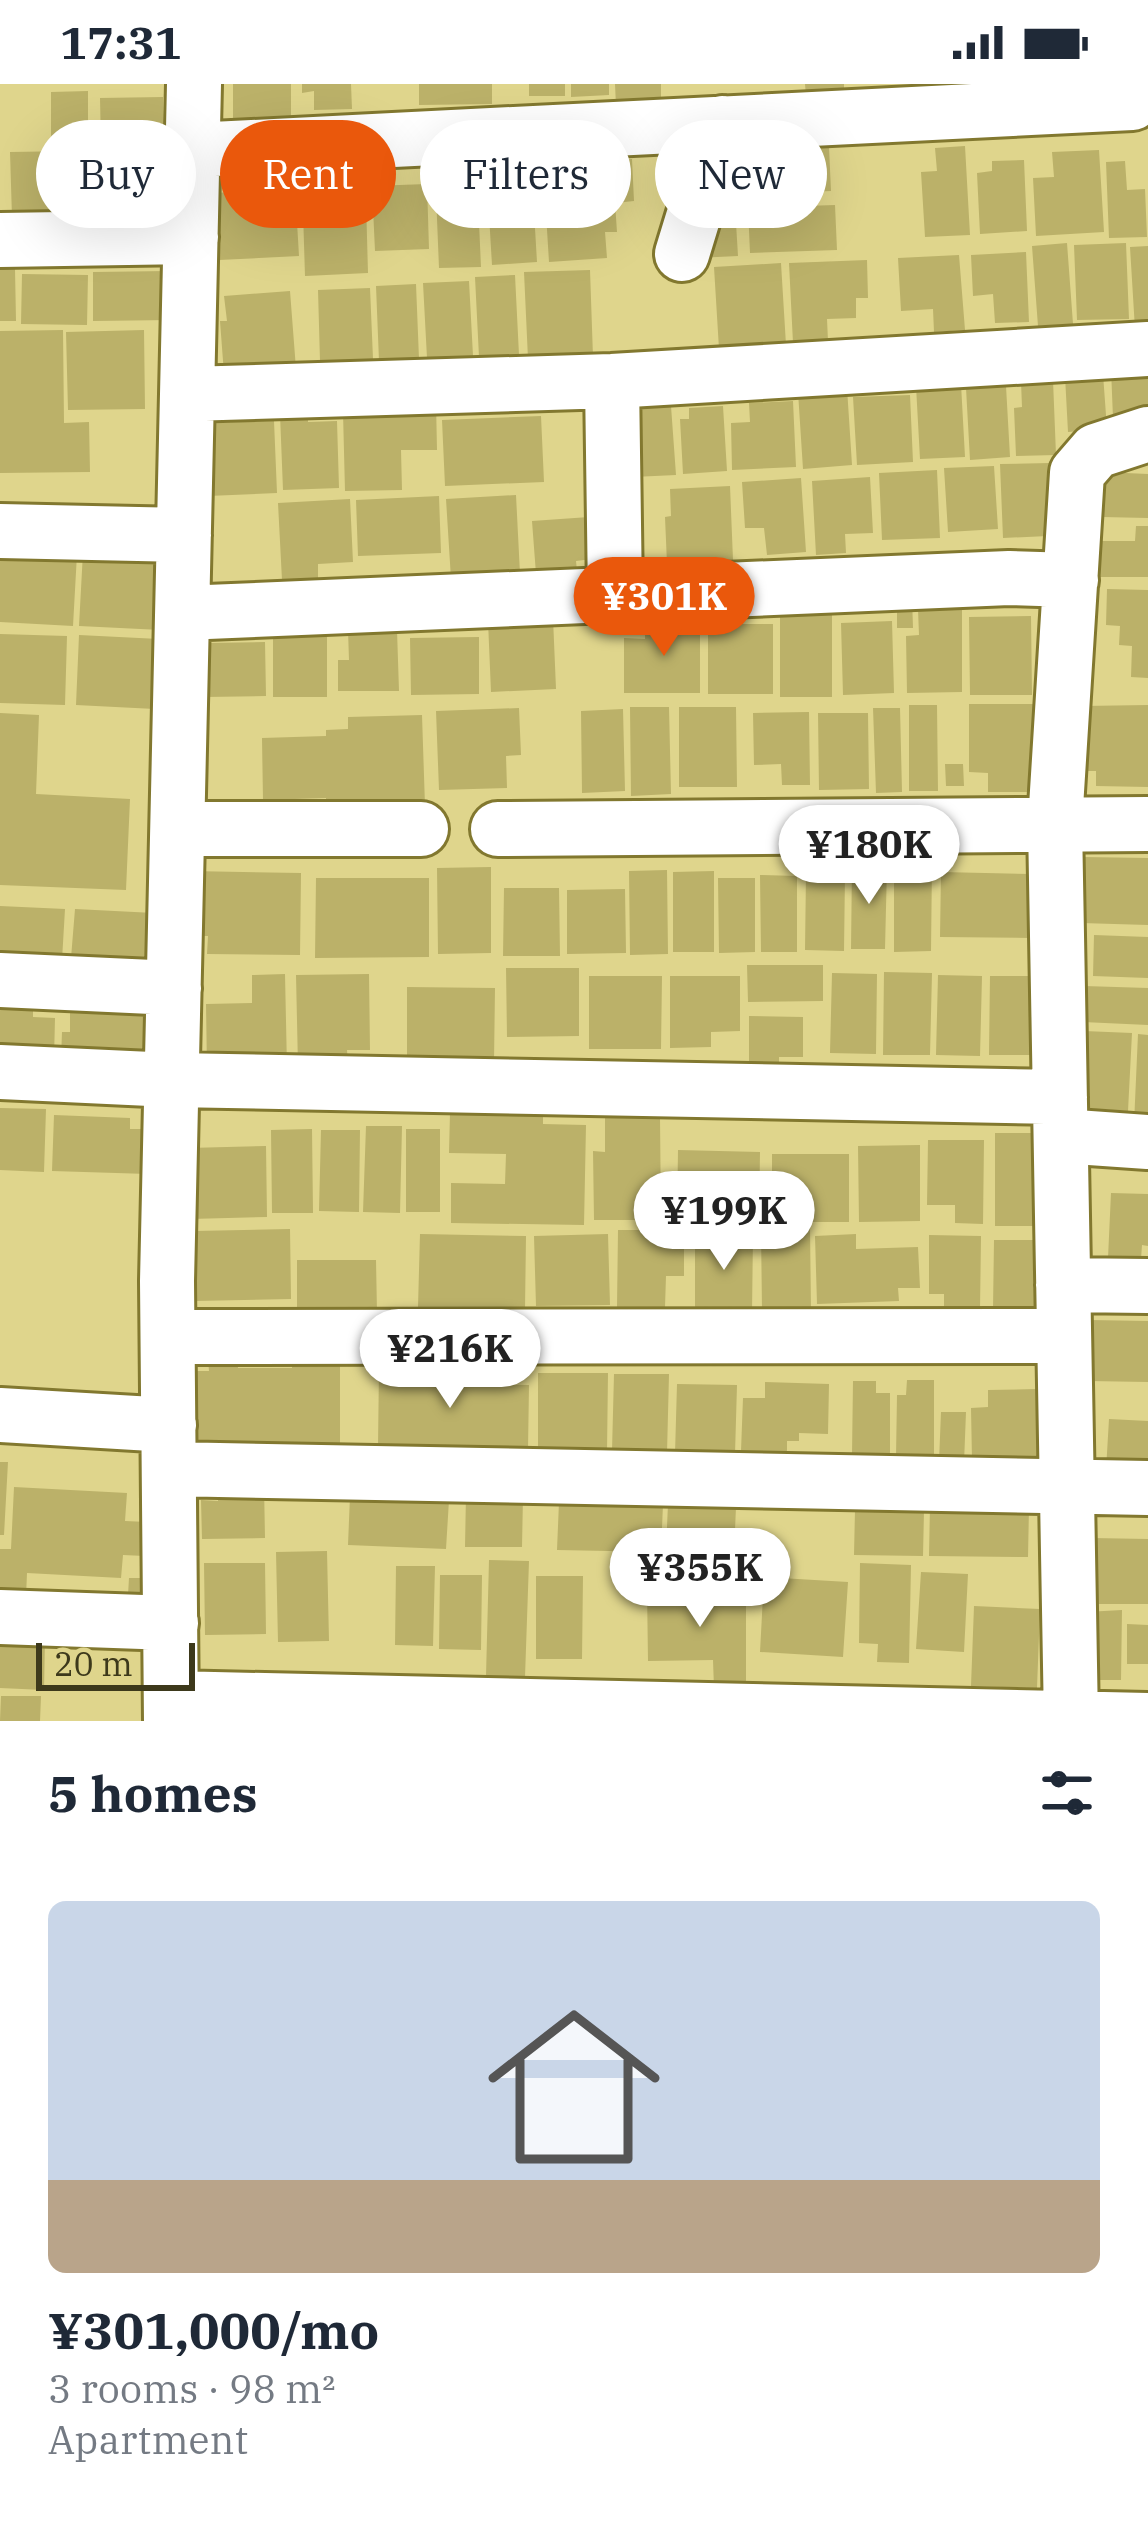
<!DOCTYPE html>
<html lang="en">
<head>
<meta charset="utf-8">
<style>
  :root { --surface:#fff; --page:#f6f6f7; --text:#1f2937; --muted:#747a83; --line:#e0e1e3; --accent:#ea580c }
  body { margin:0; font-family:"IBM Plex Serif",serif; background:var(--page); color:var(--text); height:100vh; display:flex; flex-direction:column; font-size:45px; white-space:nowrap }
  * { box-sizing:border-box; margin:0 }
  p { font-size:39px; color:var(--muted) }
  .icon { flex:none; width:66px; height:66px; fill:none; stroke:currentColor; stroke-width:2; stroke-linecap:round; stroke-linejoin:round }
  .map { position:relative; height:1637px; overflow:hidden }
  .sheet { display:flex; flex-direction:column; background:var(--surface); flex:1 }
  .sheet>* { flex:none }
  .guide { position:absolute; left:36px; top:36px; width:1077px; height:108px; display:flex; gap:24px }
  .scale { position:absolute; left:36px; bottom:30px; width:159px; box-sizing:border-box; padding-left:12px; border:6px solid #3d391b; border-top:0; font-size:33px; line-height:42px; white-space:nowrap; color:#3d391b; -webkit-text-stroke:9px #dfd58c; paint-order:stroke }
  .price { position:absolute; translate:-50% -102px; padding:0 27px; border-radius:42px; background:#fff; color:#222; font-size:39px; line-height:78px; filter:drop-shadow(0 3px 6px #0008) }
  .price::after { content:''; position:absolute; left:50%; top:72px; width:36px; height:27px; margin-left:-18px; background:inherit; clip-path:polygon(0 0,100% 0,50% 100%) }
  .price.selected { background:var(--accent); color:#fff }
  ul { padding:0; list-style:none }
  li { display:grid; align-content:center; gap:24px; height:636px; padding:0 48px }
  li+li { border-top:3px solid var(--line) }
  li span { display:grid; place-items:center; height:372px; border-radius:18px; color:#555 }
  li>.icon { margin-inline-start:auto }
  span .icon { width:216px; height:216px; fill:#fffc; stroke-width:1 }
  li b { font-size:51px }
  h2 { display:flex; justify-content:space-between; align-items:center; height:144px; padding:0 48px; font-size:51px }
  .tag { padding:0 42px; border-radius:54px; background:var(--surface); box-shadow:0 12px 48px #0002; font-size:42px; line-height:108px }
  .tag.selected { background:var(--accent); color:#fff }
  .status { display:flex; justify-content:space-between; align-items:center; height:84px; padding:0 60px; background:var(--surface); direction:ltr }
  .status svg { height:33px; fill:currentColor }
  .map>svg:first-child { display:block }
</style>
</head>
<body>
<div class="status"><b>17:31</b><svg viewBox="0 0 49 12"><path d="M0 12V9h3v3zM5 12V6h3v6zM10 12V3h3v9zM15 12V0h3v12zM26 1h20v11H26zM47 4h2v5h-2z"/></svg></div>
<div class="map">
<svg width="1148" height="1637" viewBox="0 0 1148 1637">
  <rect width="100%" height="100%" fill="#dfd58c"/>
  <path fill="#bbb169" d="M233 0H291V35H233Z
    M302 0H351L352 25 314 26V7L302 9Z
    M419 0H492V20L419 21Z
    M529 0H565V12H529Z
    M571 0H609V11L571 13Z
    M615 0H661V20L616 22Z
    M805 0H844V11L806 12Z
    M88 7V60L51 61V8Z
    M163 13V59L101 60 100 14Z
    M965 62 970 151 925 153 921 88 937 87 935 64Z
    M829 63 831 107 758 110 756 66Z
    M1099 66 1104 148 1036 152 1033 94 1054 93 1052 68Z
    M73 67 75 132 12 133 10 68Z
    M632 75 634 117 615 119 617 148H605L607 174 549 178 543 81Z
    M1024 76 1027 147 980 150 977 89 992 87V77Z
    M176 77 177 119 150 120V131H86V78Z
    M1125 77 1127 106 1145 105 1147 153 1109 154 1106 78Z
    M341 93 342 118 366 117 368 189 305 192 302 95Z
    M532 94 537 178 492 181 487 97Z
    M477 95 481 183 439 184 436 110H448V97Z
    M427 100 429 165 375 167 372 102Z
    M295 104 299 172 219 176 215 109Z
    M835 121 837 166 750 169 748 124Z
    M736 139 738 172 696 174 709 140Z
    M1067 159 1073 240 1038 242 1032 162Z
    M1126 159 1129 235 1077 236 1074 161Z
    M1148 162V244L1135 245 1130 163Z
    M1026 168 1029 238 995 239 993 210 973 212 971 171Z
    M959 171 965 246 934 248 933 225 901 227 898 174Z
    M867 176 868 214H856V234L827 235 828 257 793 259 789 179Z
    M781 179 786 261 719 265 714 183Z
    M0 185H15L16 237H0Z
    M590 186 593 273 528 275 524 188Z
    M169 187 170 236 93 237V188Z
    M22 190 88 191 87 241 21 240Z
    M515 191 519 271 479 273 475 193Z
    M469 197 473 272 427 274 423 199Z
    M416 200 419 275 379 277 376 202Z
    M370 204 373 275 320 277 318 206Z
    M290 207 296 285 224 290 220 237H227L224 212Z
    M63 246 64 339 89 338 90 388 0 389V247Z
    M144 246 145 325 68 326 66 248Z
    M1148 283V332L1113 334 1111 285Z
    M1103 290 1107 345 1068 348 1065 292Z
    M1053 296 1056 371 1016 372 1014 324 1022 323 1021 298Z
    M961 300 965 373 920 375 916 302Z
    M1006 302 1010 373 970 376 966 304Z
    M847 304 852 381 803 385 798 308Z
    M910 311 913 378 857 381 853 313Z
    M793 317 796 383 732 386 731 339 750 338 749 319Z
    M436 318 437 366H401L402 406 345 407 343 328Z
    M671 322 676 391 633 393 628 324Z
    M723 322 727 387 683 390 680 335H689V324Z
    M308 329V338L337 337 339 404 283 406 280 330Z
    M541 332 544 398 445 402 442 336Z
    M274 337 277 409 208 412 205 339Z
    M1050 379 1048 452 1003 454 1000 380Z
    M994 382 998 445 948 448 944 384Z
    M937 386 940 454 882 456 879 389Z
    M1103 388 1148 390V434L1102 433Z
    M870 393 873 449 845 450 846 469 816 471 812 397Z
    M801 394 806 468 767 471 764 444H745L742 398Z
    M730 402 733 476 667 480 665 433 671 432 670 405Z
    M516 411 520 490 451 495 446 415Z
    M439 412 441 469 358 472 356 416Z
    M350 415 353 478 318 480V494L282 496 278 419Z
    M589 433 592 475 576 477 577 487 536 490 532 437Z
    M1136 442H1148V493H1098L1099 457H1135Z
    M0 466 77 470 73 542 0 538Z
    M83 468 166 472 161 546 79 542Z
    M1107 505 1148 506V594L1131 593 1132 562 1119 561 1120 542 1106 541Z
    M912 514 913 544H897V515Z
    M962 524V608L907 609 906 552 919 551 918 525Z
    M780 531H832V613H780Z
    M1031 532 1032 611H970L969 533Z
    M553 534 556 605 491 608 488 537Z
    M645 537H700V609H624V554L645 555Z
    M892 537 894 609 843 611 841 539Z
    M708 540H773V610H708Z
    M348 546H397L399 607H338V576H349Z
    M0 550 67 552 65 621 0 619Z
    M273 550H327V613H273Z
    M79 551 159 555 155 625 76 621Z
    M479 553V610L411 611 410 554Z
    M265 558 266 612 205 613 204 559Z
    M969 620H1039L1040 708H988V689L969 688Z
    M909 621H937L938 707H909Z
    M1148 621V703L1096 702V687H1083V622Z
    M630 623H669L671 710 631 712Z
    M679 623H736L737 703H679Z
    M519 624 521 671 506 672 507 704 439 706 436 627Z
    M873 624H900L902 708 876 709Z
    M623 625 625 707 582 709 581 627Z
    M809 628 810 701H782L781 680 754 681 753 629Z
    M0 629 39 631 36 710 130 715 126 806 0 801Z
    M818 629H868L869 705 819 706Z
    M422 631 425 722 326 724V714L263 716 262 654 326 652V646L348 645V633Z
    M945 680H963L964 702H946Z
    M1083 773 1148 774V841L1081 839Z
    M894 779H932L931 867 894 868Z
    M852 782H887L885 865H851Z
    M491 783V869L438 870 437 784Z
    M667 786 668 870 630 871 629 787Z
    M190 787 301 789 300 871 207 870 208 852H190Z
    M714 787V868H673V788Z
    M941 788 1031 790 1030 854 940 853Z
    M806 790H845L844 867 805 866Z
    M760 791 797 792V868H761Z
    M316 794H429V873L315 874Z
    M718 794H755V868L719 869Z
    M504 804H559L560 872H503Z
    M625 805 626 869 567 870V806Z
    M0 822 65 825 62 876 0 872Z
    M75 825 154 829 151 879 71 874Z
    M1094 851 1148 853V894L1093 892Z
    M747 881H823V917L748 918Z
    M506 884H579V952L507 953Z
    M884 888 932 889 930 971H883Z
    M832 889 877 890 876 970 830 969Z
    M285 890 287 984 207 985 206 920 252 919V891Z
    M369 890 370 966H347L348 981 298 982 296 891Z
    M938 891 982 892 980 972 936 971Z
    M589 892H662L661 965H589Z
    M670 892H740V947L711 948V963L670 964Z
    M990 892H1034V971H989Z
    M1084 902 1148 904V941L1083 938Z
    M407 903 495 904 494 978H407Z
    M0 918 33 919V933L55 934 54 975 0 973Z
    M70 924 146 926 145 977 61 975 62 948H70Z
    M749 932 803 933V973H779V981H749Z
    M1084 947 1132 949 1128 1027 1081 1024Z
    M1138 950 1148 951V1040H1134Z
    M0 1024 46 1025 44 1088 0 1086Z
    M450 1029 543 1031V1040L586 1041 584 1141 451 1139V1099L505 1100 506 1070 449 1069Z
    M54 1031 130 1034V1045H149L148 1090 52 1087Z
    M605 1034H660L661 1136H594L593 1067 605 1068Z
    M366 1042H402L400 1129 363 1128Z
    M312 1045 313 1129H272L271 1046Z
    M406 1045H440V1128H406Z
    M321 1046H360L359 1128 319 1127Z
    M995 1049H1042V1142H995Z
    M928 1056H984L983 1140 955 1139V1121H927Z
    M920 1061V1137L859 1138 858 1062Z
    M266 1062 267 1133 190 1135 188 1064Z
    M678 1066 760 1068 759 1135 677 1134Z
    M772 1070H849V1138H772Z
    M1111 1109 1148 1110V1162L1142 1161 1141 1175 1108 1174Z
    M810 1144 811 1227H762L761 1145Z
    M290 1145 291 1215 195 1217 194 1147Z
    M618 1146H684V1192H666L665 1223H617Z
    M420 1150 526 1152 525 1225 418 1223Z
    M608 1150 610 1221 536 1222 534 1152Z
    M695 1150 753 1151 752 1229 695 1228Z
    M856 1150V1165L918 1163 920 1204H898L899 1217 817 1220 815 1152Z
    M929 1151 981 1152 980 1225H944V1210H929Z
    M994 1156H1040L1039 1226H993Z
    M297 1176H376L377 1228 297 1229Z
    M1089 1236 1148 1237V1298L1088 1297Z
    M292 1273H340V1360H182V1287H209L208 1275 237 1274 238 1284H292Z
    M379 1284 464 1285V1300L529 1301 528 1365 378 1362Z
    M538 1289H608L607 1368H538Z
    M614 1290H669L667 1369 612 1367Z
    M907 1296H934V1374L896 1373 897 1311H906Z
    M853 1297H876V1309H890V1372L852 1371Z
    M765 1298 829 1300 828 1350 799 1349V1357H787V1368L741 1367 743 1314H765Z
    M677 1300 737 1301 735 1370H675Z
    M1037 1305V1376H972L971 1324 988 1323V1306Z
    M941 1328H966L964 1379 939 1378Z
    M1109 1335 1148 1337V1388L1106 1386Z
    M0 1378H8L4 1451H0Z
    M264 1401 265 1454 202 1455 201 1416 218 1417V1402Z
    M14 1403 127 1409 125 1437 147 1438 145 1472 123 1471 121 1494 27 1489 26 1513 0 1512V1465H11Z
    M466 1411 523 1412 522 1463H465Z
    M350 1412 449 1416 446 1465 348 1461Z
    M559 1418 663 1420 661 1468 557 1466Z
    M668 1420 736 1423 734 1469 666 1466Z
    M930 1422 1029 1423 1028 1473 929 1472Z
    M855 1426 924 1427 923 1472 854 1471Z
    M1092 1454 1148 1455V1520H1091Z
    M327 1467 329 1557 278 1558 276 1468Z
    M489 1476 529 1477 525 1593 486 1592Z
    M204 1479H265L266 1550 205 1551Z
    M860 1479 911 1481 909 1579 877 1578 878 1560 859 1559Z
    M396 1482H435L433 1562 395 1561Z
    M921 1488 968 1490 964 1568 916 1565Z
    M440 1491H482L481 1566 439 1565Z
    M536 1492H583L582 1575H536Z
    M764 1493 848 1498 843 1573 760 1568Z
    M129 1494H145V1512L128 1511Z
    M647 1505H746V1604H714L713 1576 648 1577Z
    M974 1522 1040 1525 1037 1604 971 1602Z
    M1122 1526 1121 1596H1087L1086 1528Z
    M1127 1540 1148 1541V1580H1127Z
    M0 1553 45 1554 44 1606 0 1604Z
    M1 1612H41L40 1637H0Z"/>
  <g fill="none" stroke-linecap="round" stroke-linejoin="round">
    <g stroke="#82782f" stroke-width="60">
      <path id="minor" d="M193 66 1132 19
        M0 156 191 153
        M682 170 722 39
        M612 297 615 511
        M188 310 612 297 1148 265
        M0 447 184 451
        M183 529 1009 494 1071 496
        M178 745H421
        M498 745 1148 740
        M0 896 174 904
        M0 988 172 996 1060 1013
        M1061 1052 1148 1058
        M1063 1201 1148 1202
        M169 1253 1064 1252
        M0 1331 169 1341
        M170 1385 1148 1404
        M0 1533 171 1539
        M172 1614 1148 1636
        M171 1637 167 1197 194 0
        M1071 1637 1055 739 1077 389 1096 367 1148 350"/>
    </g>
    <use href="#minor" stroke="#fff" stroke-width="54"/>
  </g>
</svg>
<div class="scale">20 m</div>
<b class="price selected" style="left:664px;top:575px">¥301K</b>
<b class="price" style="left:869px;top:823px">¥180K</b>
<b class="price" style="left:724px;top:1189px">¥199K</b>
<b class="price" style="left:450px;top:1327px">¥216K</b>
<b class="price" style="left:700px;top:1546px">¥355K</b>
<div class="guide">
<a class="tag">Buy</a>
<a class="tag selected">Rent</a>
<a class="tag">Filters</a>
<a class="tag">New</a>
</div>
</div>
<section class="sheet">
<h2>5 homes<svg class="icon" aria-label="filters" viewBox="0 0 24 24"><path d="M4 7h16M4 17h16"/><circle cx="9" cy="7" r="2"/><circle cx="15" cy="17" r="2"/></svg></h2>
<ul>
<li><span style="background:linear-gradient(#c9d6e8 75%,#b9a48a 0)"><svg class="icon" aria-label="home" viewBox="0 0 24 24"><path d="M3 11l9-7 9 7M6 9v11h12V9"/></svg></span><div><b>¥301,000/mo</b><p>3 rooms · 98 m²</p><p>Apartment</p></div></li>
</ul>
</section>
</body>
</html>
